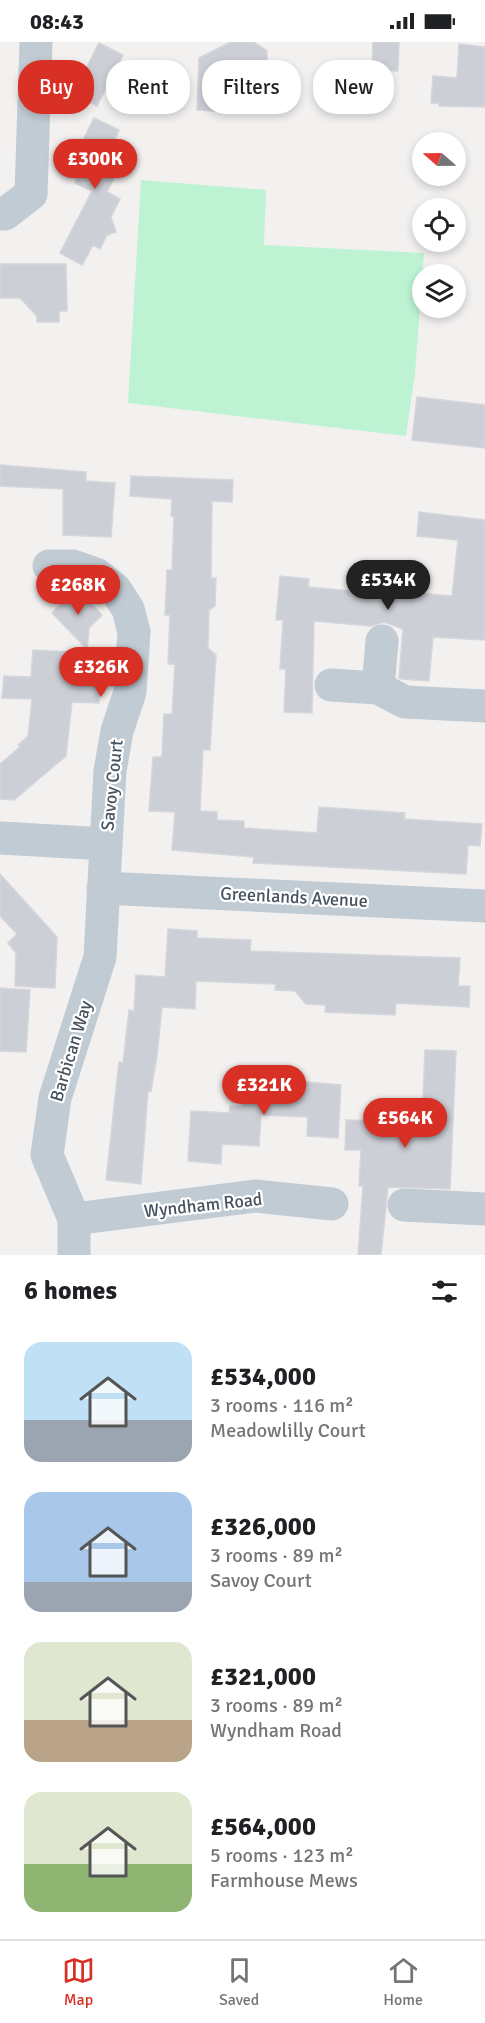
<!DOCTYPE html>
<html lang="en">
<head>
<meta charset="utf-8">
<style>
  :root { --surface:#fff; --page:#f2f2f2; --text:#202124; --muted:#757577; --line:#e0e0e0; --accent:#d93025 }
  body { margin:0; font-family:Signika,sans-serif; background:var(--page); color:var(--text); height:100vh; display:flex; flex-direction:column; font-size:22px; white-space:nowrap }
  * { box-sizing:border-box; margin:0 }
  p { font-size:20px; color:var(--muted) }
  .icon { flex:none; width:33px; height:33px; fill:none; stroke:currentColor; stroke-width:2; stroke-linecap:round; stroke-linejoin:round }
  .map { position:relative; height:1213px; overflow:hidden }
  .drawer { display:flex; flex-direction:column; background:var(--surface); flex:1 }
  .drawer>* { flex:none }
  .guide { position:absolute; left:18px; top:18px; width:450px; height:54px; display:flex; gap:12px }
  .needle { width:39px; rotate:290deg }
  .controls { position:absolute; left:412px; top:90px; display:grid; gap:12px }
  .controls a { display:grid; place-items:center; width:54px; height:54px; border-radius:50%; background:var(--surface); box-shadow:0 3px 9px #0003; font-size:30px }
  .price { position:absolute; translate:-50% -51px; padding:0 14px; border-radius:21px; background:var(--accent); color:#fff; font-size:20px; line-height:39px; filter:drop-shadow(0 2px 3px #0008) }
  .price::after { content:''; position:absolute; left:50%; top:36px; width:18px; height:14px; margin-left:-9px; background:inherit; clip-path:polygon(0 0,100% 0,50% 100%) }
  .price.on { background:#222; color:#fff }
  ul { padding:0; list-style:none }
  li { display:flex; align-items:center; gap:18px; height:150px; padding:0 24px }
  li span { display:grid; place-items:center; flex:none; width:168px; height:120px; border-radius:18px; color:#555 }
  li>.icon { margin-inline-start:auto }
  span .icon { width:72px; height:72px; fill:#fffc; stroke-width:1 }
  li b { font-size:26px }
  h2 { display:flex; justify-content:space-between; align-items:center; height:72px; padding:0 24px; font-size:26px }
  .tag { padding:0 21px; border-radius:24px; background:var(--surface); box-shadow:0 3px 9px #0003; font-size:21px; line-height:54px }
  .tag.on { background:var(--accent); color:#fff }
  .status { display:flex; justify-content:space-between; align-items:center; height:42px; padding:0 30px; background:var(--surface); direction:ltr }
  .status svg { height:16px; fill:currentColor }
  .tabs { display:flex; justify-content:space-around; align-items:center; height:84px; border-top:2px solid var(--line); background:var(--surface); font-size:16px; color:var(--muted) }
  .tabs a { display:grid; justify-items:center; gap:3px }
  .tabs .on { color:var(--accent) }
  .map>svg:first-child { display:block }
</style>
</head>
<body>
<div class="status"><b>08:43</b><svg viewBox="0 0 49 12"><path d="M0 12V9h3v3zM5 12V6h3v6zM10 12V3h3v9zM15 12V0h3v12zM26 1h20v11H26zM47 4h2v5h-2z"/></svg></div>
<div class="map">
<svg width="485" height="1213" viewBox="0 0 485 1213">
  <rect width="100%" height="100%" fill="#f3f0f0"/>
  <path fill="#bdf2d2" d="M141 138 266 148 264 203 424 211 415 331 406 394 128 361Z"/>
  <path fill="#cccfd5" stroke="#d4d6dc" stroke-width="1.5" d="M231 0H254L267 9V28L255 34 232 21 229 70 197 68 199 16Z
    M373 0H399L398 29 372 28Z
    M99 1 123 13 97 64 73 52Z
    M459 2 485 5V65L439 64V61H431L433 34 457 36Z
    M94 76 119 88 113 101 128 108 107 150 120 157 111 175 116 190 107 193 100 207 93 203 82 223 60 211 92 149 75 141 79 131 69 126Z
    M0 222H66L67 269H59V280H37V274L20 256H0Z
    M417 355 485 363V406L412 398Z
    M0 423 86 430V439L115 441 111 495 63 493V447L0 444Z
    M131 434 233 438 232 460 212 459 211 536H216L215 564 209 568 208 606 216 613 210 708H203L200 769 217 770V778L244 779V786L317 791 319 765 405 771 404 777 482 782 480 804 468 803 466 832 253 821 254 815 172 808 175 770 149 769 153 715H162L164 672H172L175 622H168L170 573H165L167 528H172L174 474H171L172 457 130 454Z
    M419 470 485 478V598L433 595 429 639 402 637 399 636 403 587 384 580 371 584 314 579 312 671 284 670 286 627H280L283 578H276L280 534 309 537 308 545 406 554V550L452 554 458 498 417 494Z
    M76 546 102 573 89 586 87 607 52 571Z
    M33 608 87 611 86 624 101 625 99 661 72 660 66 714 14 758 0 757V722L20 705 18 703 28 694 32 657 2 656 4 634 31 635Z
    M0 832 57 895 55 946 15 944 16 911 8 901 17 892 0 874Z
    M168 887 197 889V896L251 898 250 909 460 916 458 944H470L469 965 396 961 395 973 325 970 326 963 306 962 295 949 275 948 276 942 196 939 195 967 162 965 157 1014 151 1049 148 1048 141 1142 106 1138 119 1020 123 1021 129 968 134 969 136 933 165 935Z
    M0 946 30 948 26 1010 0 1009Z
    M425 1008 456 1009 450 1147 388 1145 381 1213H358L363 1144H359L361 1108H345L346 1078 422 1080Z
    M271 1037 341 1043 338 1096 307 1094 308 1075 261 1073 259 1104 222 1102 221 1122 188 1119 191 1069 229 1071 230 1064 242 1065 243 1041 267 1042V1038Z"/>
  <g fill="none" stroke-linecap="round" stroke-linejoin="round">
    <path stroke="#c0cbd3" stroke-width="33" d="M0 172H5L31 152 36 0
      M49 524H73L96 532 115 547 128 567 134 590 130 650 117 689 110 729 100 915 55 1056 47 1113 74 1177V1213
      M331 643 378 646 405 660 485 664
      M378 646 382 599
      M0 796 106 802
      M103 846 485 864
      M404 1163 485 1167
      M74 1177 255 1154 332 1162"/>
  </g>
  <g text-anchor="middle" stroke-width="4.5" stroke-linejoin="round" paint-order="stroke">
    <g font-size="18" fill="#47535f" stroke="#fff">
      <text transform="translate(112 743) rotate(-84)" y="6">Savoy Court</text>
      <text transform="translate(294 855) rotate(3)" y="6">Greenlands Avenue</text>
      <text transform="translate(71 1009) rotate(-73)" y="6">Barbican Way</text>
      <text transform="translate(203 1163) rotate(-6)" y="6">Wyndham Road</text>
    </g>
  </g>
</svg>
<div class="controls">
<a><svg class="needle" viewBox="-14 -14 28 28"><path d="M0-13l5 13h-10z" fill="#e53935"/><path d="M0 13l5-13h-10z" fill="#757577"/></svg></a>
<a><svg class="icon" aria-label="locate" viewBox="0 0 24 24"><circle cx="12" cy="12" r="6"/><path d="M12 2v4M12 18v4M2 12h4M18 12h4"/></svg></a>
<a><svg class="icon" aria-label="layers" viewBox="0 0 24 24"><path d="M12 4l9 5-9 5-9-5zM3 14l9 5 9-5"/></svg></a>
</div>
<b class="price" style="left:95px;top:148px">£300K</b>
<b class="price on" style="left:388px;top:569px">£534K</b>
<b class="price" style="left:78px;top:574px">£268K</b>
<b class="price" style="left:101px;top:656px">£326K</b>
<b class="price" style="left:264px;top:1074px">£321K</b>
<b class="price" style="left:405px;top:1107px">£564K</b>
<div class="guide">
<a class="tag on">Buy</a>
<a class="tag">Rent</a>
<a class="tag">Filters</a>
<a class="tag">New</a>
</div>
</div>
<section class="drawer">
<h2>6 homes<svg class="icon" aria-label="filters" viewBox="0 0 24 24"><path d="M4 7h16M4 17h16"/><circle cx="9" cy="7" r="2"/><circle cx="15" cy="17" r="2"/></svg></h2>
<ul>
<li><span style="background:linear-gradient(#bfe0f5 65%,#9aa5b1 0)"><svg class="icon" aria-label="home" viewBox="0 0 24 24"><path d="M3 11l9-7 9 7M6 9v11h12V9"/></svg></span><div><b>£534,000</b><p>3 rooms · 116 m²</p><p>Meadowlilly Court</p></div></li>
<li><span style="background:linear-gradient(#a9c7e8 75%,#9aa5b1 0)"><svg class="icon" aria-label="home" viewBox="0 0 24 24"><path d="M3 11l9-7 9 7M6 9v11h12V9"/></svg></span><div><b>£326,000</b><p>3 rooms · 89 m²</p><p>Savoy Court</p></div></li>
<li><span style="background:linear-gradient(#dfe7d0 65%,#b9a48a 0)"><svg class="icon" aria-label="home" viewBox="0 0 24 24"><path d="M3 11l9-7 9 7M6 9v11h12V9"/></svg></span><div><b>£321,000</b><p>3 rooms · 89 m²</p><p>Wyndham Road</p></div></li>
<li><span style="background:linear-gradient(#dfe7d0 60%,#8fb573 0)"><svg class="icon" aria-label="home" viewBox="0 0 24 24"><path d="M3 11l9-7 9 7M6 9v11h12V9"/></svg></span><div><b>£564,000</b><p>5 rooms · 123 m²</p><p>Farmhouse Mews</p></div></li>
</ul>
</section>
<nav class="tabs">
<a class="on"><svg class="icon" aria-label="map" viewBox="0 0 24 24"><path d="M3 6l6-2 6 2 6-2v14l-6 2-6-2-6 2zM9 4v14M15 6v14"/></svg>Map</a>
<a><svg class="icon" aria-label="saved" viewBox="0 0 24 24"><path d="M7 4h10v16l-5-4-5 4z"/></svg>Saved</a>
<a><svg class="icon" aria-label="home" viewBox="0 0 24 24"><path d="M3 11l9-7 9 7M6 9v11h12V9"/></svg>Home</a>
</nav>
</body>
</html>
